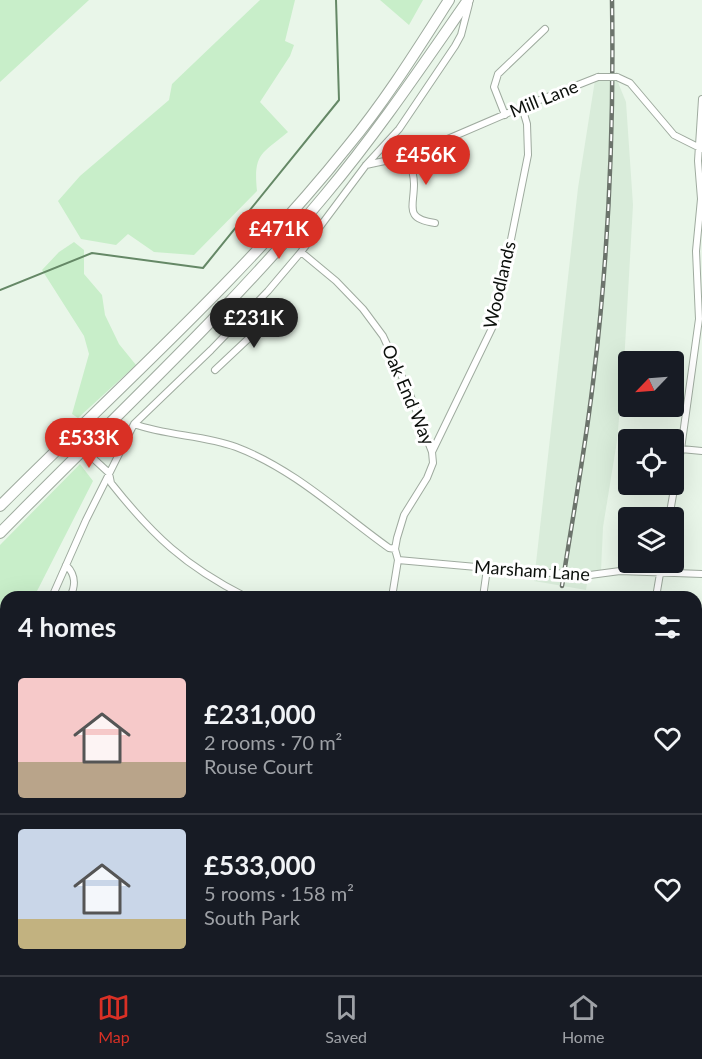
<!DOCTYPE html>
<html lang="en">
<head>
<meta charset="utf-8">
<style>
  :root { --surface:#171b24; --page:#242831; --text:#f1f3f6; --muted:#9ea1a6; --line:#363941; --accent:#d93025 }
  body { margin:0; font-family:Lato,sans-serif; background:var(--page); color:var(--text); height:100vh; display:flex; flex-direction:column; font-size:22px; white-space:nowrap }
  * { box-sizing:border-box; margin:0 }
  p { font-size:20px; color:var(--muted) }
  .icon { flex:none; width:33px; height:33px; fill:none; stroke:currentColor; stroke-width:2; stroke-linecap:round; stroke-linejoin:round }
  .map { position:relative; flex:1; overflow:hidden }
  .drawer { position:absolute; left:0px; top:591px; width:702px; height:384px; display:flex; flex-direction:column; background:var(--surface); border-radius:18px 18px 0 0; box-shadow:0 6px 24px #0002 }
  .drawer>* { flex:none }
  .needle { width:39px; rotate:245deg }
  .tools { position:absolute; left:618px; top:351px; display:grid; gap:12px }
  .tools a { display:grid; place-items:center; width:66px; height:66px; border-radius:6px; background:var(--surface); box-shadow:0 6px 24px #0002; font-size:30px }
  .price { position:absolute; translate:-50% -51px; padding:0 14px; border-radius:21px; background:var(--accent); color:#fff; font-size:20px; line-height:39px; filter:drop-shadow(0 2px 3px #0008) }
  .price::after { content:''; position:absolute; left:50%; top:36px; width:18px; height:14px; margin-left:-9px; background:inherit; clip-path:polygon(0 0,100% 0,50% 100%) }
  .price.selected { background:#222; color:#fff }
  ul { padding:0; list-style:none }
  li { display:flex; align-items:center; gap:18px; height:150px; padding:0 18px }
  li+li { border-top:2px solid var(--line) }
  li span { display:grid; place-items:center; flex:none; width:168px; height:120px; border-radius:6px; color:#555 }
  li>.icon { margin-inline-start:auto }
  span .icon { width:72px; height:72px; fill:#fffc; stroke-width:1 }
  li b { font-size:26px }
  h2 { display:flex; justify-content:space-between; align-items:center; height:72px; padding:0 18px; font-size:26px }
  .tabs { display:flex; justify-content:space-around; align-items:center; height:84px; border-top:2px solid var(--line); background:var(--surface); font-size:16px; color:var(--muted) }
  .tabs a { display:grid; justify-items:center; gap:3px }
  .tabs .selected { color:var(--accent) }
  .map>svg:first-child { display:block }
</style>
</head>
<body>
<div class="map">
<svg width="702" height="975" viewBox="0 0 702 975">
  <rect width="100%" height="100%" fill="#e9f6e9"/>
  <path fill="#d9ecda" d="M595 80H617L626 102 633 205 624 364 617 441 603 527 601 571H589L586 590 534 581 578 188Z
    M696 848 702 849V975H653L654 969H696Z"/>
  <path fill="#c8eec9" d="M0 0H89L0 82Z
    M260 0H295L285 41 294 45 290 56 260 102 288 132C262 154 253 153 257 191L194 255 154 252 128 234 116 245 81 239 58 201 80 176 169 100 172 84Z
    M380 0H423L409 25Z
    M74 242 84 250V274L102 295 105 315 119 344 136 365 78 418 72 414 89 354 84 336 42 270 59 252Z
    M80 464 93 481 34 597H6V652L0 664V545Z"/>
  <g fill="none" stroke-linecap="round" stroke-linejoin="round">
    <path stroke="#658866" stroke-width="2" d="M0 290 92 253 203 268 339 100 336 0"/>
    <g stroke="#9fab9f" stroke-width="8">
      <path id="street" d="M617 77 630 83 674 135 702 149
        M505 115 494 87 498 74 545 29
        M408 156C411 165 414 175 414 184 414 207 404 219 435 223
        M366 165 408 156 522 107 598 77
        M301 252 336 281 363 309 383 336 409 392 432 452 433 463 427 478 404 515 397 538 395 549 398 560 392 597
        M215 370 248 339 252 327 251 309
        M134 424C167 436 204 435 236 447 294 469 340 513 389 548L395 549
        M83 449 109 473 111 483C153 536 185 566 246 597
        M681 449 702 451
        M432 452 494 324 528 155 527 124 522 107
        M669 518 681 449 699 319 696 251 701 199 698 161 702 99
        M398 560 533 572
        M66 565C76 575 76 585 70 597
        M590 575 620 571 702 574
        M52 597 86 520 134 424 211 350 268 291 301 252 366 165 399 129 455 46 461 35 469 4
        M483 597 487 569
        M656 597 662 562
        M0 703 6 693
        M0 798 6 793
        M696 805 702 803
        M158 969 164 975
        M10 975 15 969
        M395 975 396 969
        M466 975 467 969
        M607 975 608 969"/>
    </g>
    <g stroke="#9fab9f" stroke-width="10">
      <path id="secondary" d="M696 896 702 897
        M192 975 197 969"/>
    </g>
    <g stroke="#9fab9f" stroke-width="12">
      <path id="highway" d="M0 506C118 388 244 276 348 146 386 100 417 50 449 0
        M0 533C109 422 226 314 325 195 377 133 422 66 468 0"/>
    </g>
    <use href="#street" stroke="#fff" stroke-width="6"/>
    <use href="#secondary" stroke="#fff" stroke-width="9"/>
    <use href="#highway" stroke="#fff" stroke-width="10"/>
    <g stroke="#6c746c" stroke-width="4.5">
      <path id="rail" d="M562 586C573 515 586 445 594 374 609 250 614 125 612 0
        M498 975 499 969"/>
    </g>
    <use href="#rail" stroke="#fff" stroke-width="2" stroke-dasharray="7" stroke-linecap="butt"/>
    <g stroke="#9fab9f" stroke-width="8" stroke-linecap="butt">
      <path id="street-bridge" d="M598 77H617
        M533 572 590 575"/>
    </g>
    <use href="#street-bridge" stroke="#fff" stroke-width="6"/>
  </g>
  <g text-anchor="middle" stroke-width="6" stroke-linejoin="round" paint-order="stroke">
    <g font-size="18" fill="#0c100c" stroke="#fff">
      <text transform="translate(544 99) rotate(-22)" y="6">Mill Lane</text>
      <text transform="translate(500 285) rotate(-77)" y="6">Woodlands</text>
      <text transform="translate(408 395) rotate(67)" y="6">Oak End Way</text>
      <text transform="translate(532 571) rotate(4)" y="6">Marsham Lane</text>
    </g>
  </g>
</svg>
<div class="tools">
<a><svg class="needle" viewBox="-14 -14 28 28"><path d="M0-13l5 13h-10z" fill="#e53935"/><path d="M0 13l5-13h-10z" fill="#9ea1a6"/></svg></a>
<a><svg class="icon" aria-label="locate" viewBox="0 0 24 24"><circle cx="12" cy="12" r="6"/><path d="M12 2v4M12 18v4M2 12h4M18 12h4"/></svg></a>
<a><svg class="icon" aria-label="layers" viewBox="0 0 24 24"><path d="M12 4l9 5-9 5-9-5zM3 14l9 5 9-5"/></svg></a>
</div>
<b class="price" style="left:426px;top:186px">£456K</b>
<b class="price" style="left:279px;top:260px">£471K</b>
<b class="price selected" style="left:254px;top:349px">£231K</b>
<b class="price" style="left:89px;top:469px">£533K</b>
<section class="drawer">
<h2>4 homes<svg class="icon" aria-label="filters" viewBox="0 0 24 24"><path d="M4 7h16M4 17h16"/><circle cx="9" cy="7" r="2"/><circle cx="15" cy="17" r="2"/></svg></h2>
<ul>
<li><span style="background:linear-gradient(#f6c9c9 70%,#b9a48a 0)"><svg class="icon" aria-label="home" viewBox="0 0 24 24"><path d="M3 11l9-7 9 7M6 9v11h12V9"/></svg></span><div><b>£231,000</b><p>2 rooms · 70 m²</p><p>Rouse Court</p></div><svg class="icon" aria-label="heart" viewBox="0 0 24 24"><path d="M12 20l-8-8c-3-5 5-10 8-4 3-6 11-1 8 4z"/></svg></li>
<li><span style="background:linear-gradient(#c9d6e8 75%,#c2b280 0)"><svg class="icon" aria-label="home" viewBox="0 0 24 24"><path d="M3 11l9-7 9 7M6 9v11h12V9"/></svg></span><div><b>£533,000</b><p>5 rooms · 158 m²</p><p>South Park</p></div><svg class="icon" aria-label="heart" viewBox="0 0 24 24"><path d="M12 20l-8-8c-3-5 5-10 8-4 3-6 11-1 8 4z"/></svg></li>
</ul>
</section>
</div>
<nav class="tabs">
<a class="selected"><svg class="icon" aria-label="map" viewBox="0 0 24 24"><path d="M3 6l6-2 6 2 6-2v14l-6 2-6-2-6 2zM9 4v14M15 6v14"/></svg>Map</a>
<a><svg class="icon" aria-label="saved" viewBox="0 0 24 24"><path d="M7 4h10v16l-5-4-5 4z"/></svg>Saved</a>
<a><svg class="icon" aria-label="home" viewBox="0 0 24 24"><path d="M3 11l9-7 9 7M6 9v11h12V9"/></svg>Home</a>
</nav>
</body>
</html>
